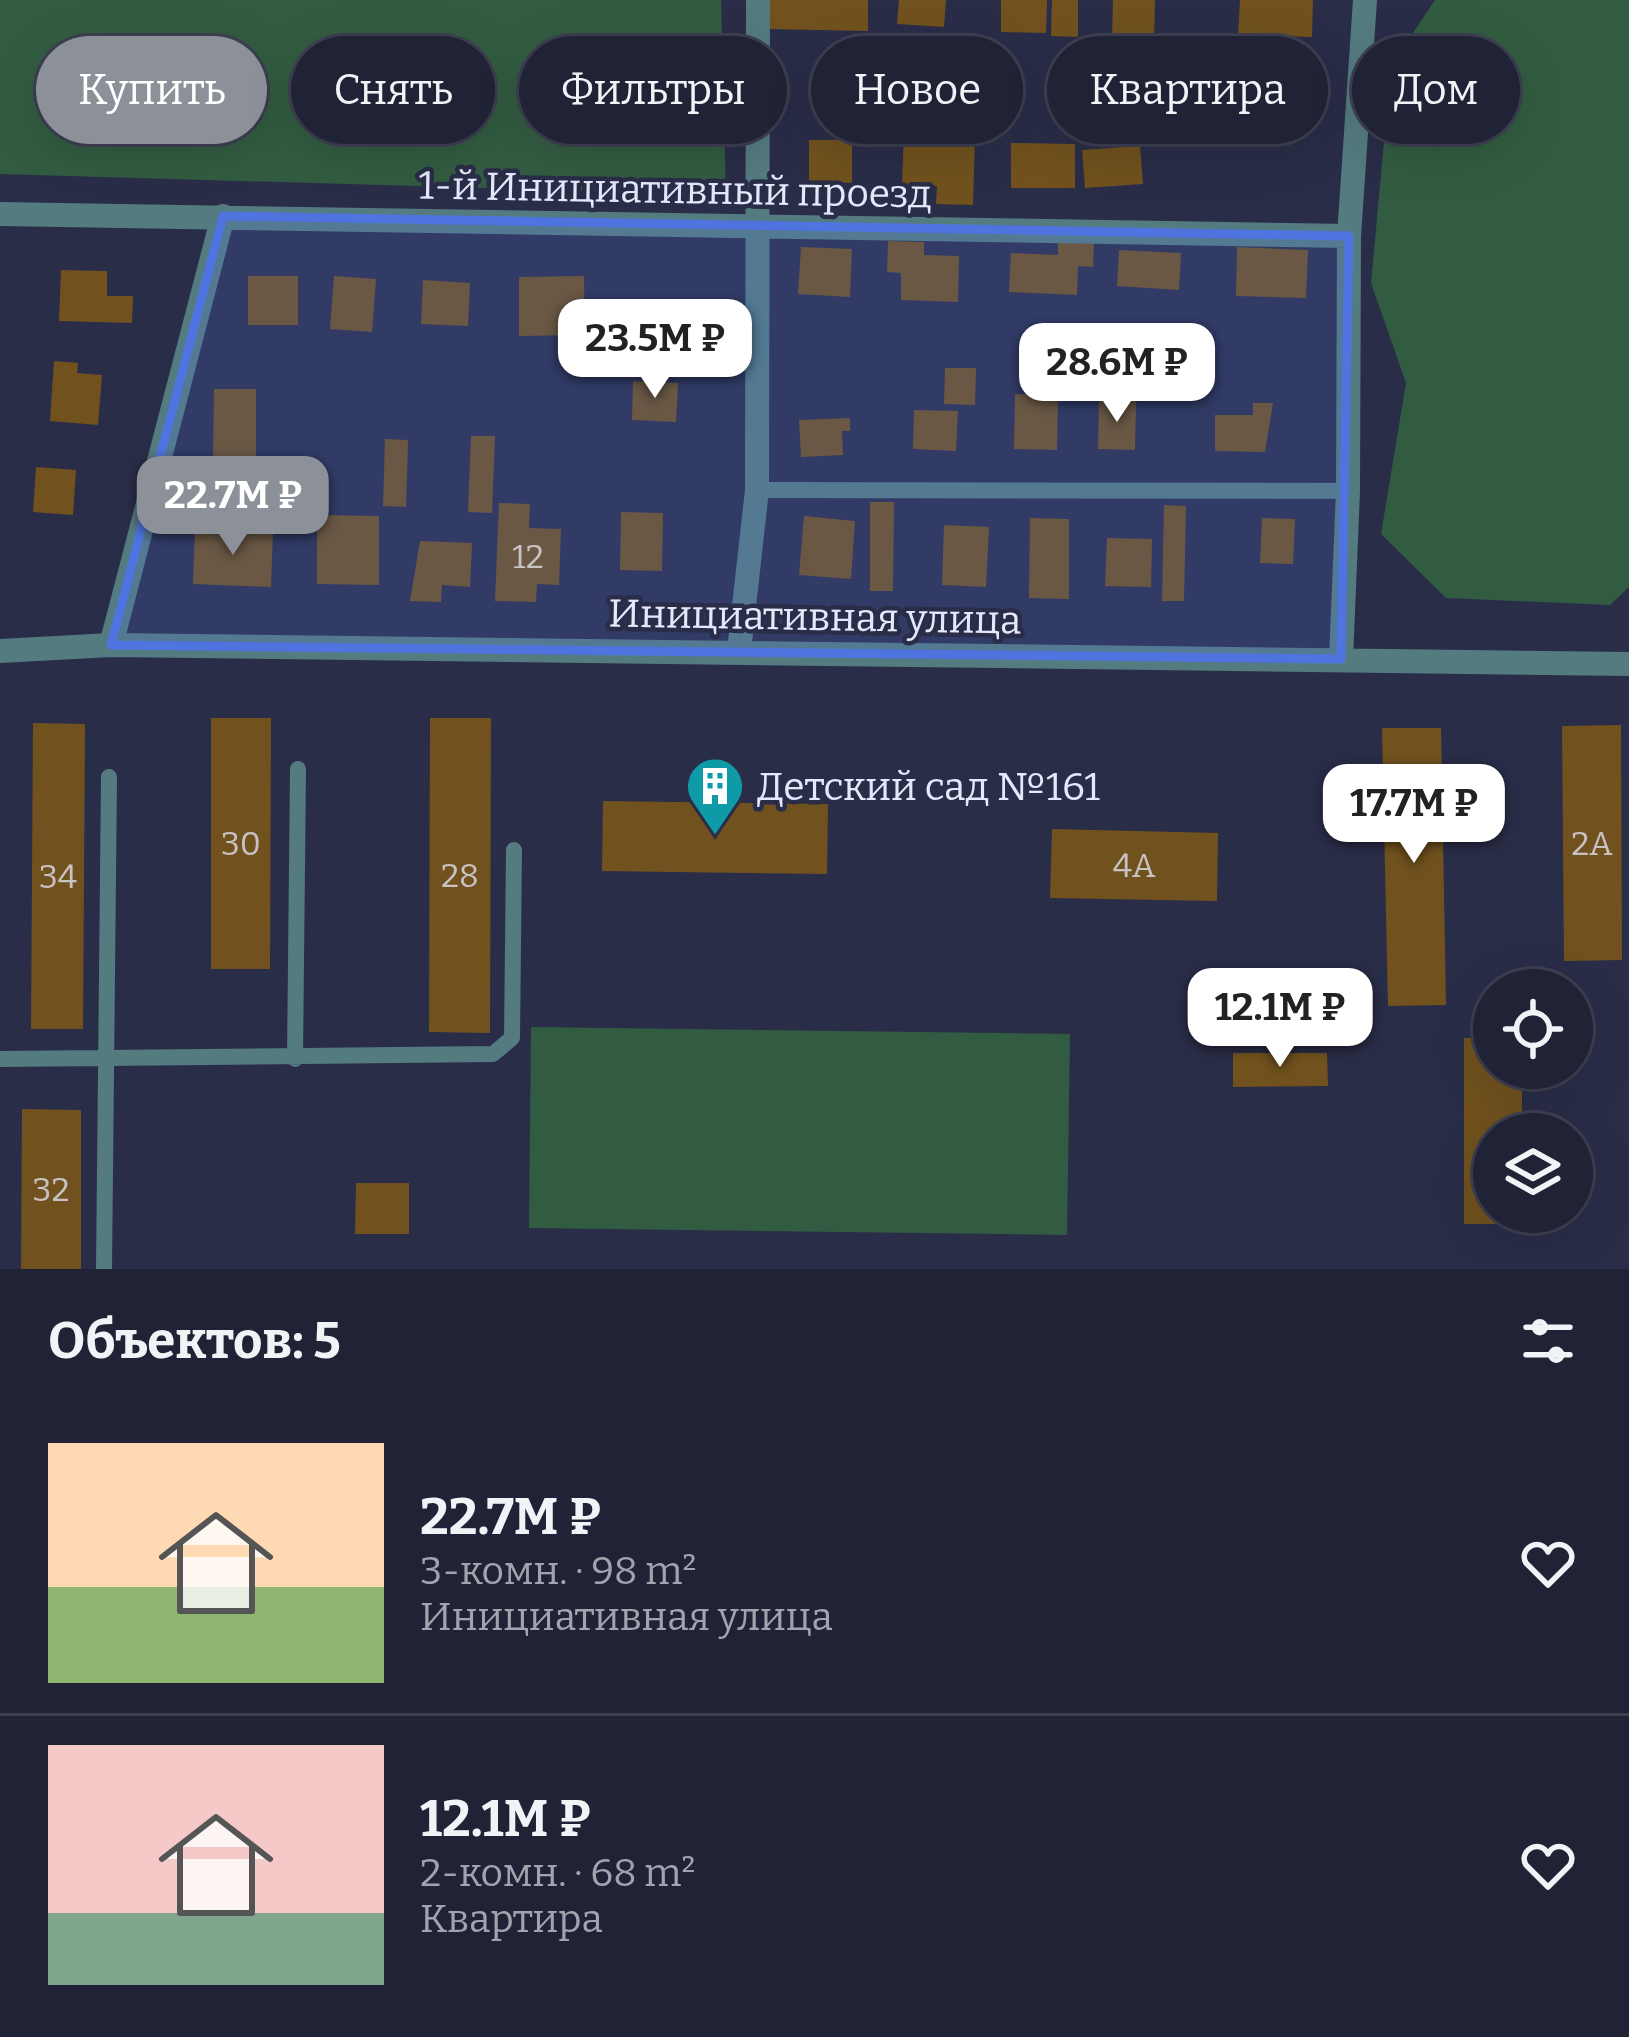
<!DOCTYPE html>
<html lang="ru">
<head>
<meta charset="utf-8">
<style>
  :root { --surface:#202236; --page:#2d2f42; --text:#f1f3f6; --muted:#a2a4ad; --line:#3d3f51; --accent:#8c9099 }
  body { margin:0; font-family:Bitter,serif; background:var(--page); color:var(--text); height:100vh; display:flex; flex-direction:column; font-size:45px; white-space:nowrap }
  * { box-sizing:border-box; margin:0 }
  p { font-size:39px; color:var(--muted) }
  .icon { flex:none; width:66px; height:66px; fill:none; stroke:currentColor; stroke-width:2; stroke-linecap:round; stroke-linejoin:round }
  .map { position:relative; height:1269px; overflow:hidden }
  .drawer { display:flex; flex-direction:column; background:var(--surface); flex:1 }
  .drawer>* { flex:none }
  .top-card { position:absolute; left:36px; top:36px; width:1557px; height:108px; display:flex; gap:24px }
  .tools { position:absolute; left:1473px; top:969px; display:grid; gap:24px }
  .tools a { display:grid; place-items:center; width:120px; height:120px; border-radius:50%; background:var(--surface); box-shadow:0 12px 48px #0002,0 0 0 3px var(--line); font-size:60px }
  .price { position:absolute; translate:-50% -102px; padding:0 27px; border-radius:24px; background:#fff; color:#222; font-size:39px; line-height:78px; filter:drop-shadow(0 3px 6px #0008) }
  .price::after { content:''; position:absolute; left:50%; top:72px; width:36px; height:27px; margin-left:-18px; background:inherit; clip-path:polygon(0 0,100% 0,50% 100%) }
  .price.on { background:var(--accent); color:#fff }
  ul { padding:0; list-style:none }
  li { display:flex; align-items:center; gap:36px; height:300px; padding:0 48px }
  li+li { border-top:3px solid var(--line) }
  li span { display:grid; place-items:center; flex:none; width:336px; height:240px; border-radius:0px; color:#555 }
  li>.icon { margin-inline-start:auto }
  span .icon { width:144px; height:144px; fill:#fffc; stroke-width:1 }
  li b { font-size:51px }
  h2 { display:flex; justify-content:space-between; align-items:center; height:144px; padding:0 48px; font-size:51px }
  .tag { padding:0 42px; border-radius:54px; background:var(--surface); box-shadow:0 12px 48px #0002,0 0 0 3px var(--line); font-size:42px; line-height:108px }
  .tag.on { background:var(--accent); color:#fff }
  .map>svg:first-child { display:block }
</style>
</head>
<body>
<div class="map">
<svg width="1629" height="1269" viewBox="0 0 1629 1269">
  <rect width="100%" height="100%" fill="#2a2d48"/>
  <path fill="#325c41" d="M0 0H721L726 195 0 174Z
    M1435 0H1629V587L1610 605 1446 598 1381 534 1406 383 1371 283 1391 66Z
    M531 1027 1070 1034 1067 1235 529 1228Z"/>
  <path fill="#71521e" d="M768 0H868V31L767 29Z
    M899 0H946L944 27 897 24Z
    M1001 0H1047L1046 33 1001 32Z
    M1052 0H1078V37L1051 36Z
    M1113 0H1155L1154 41 1112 40Z
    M1240 0H1313L1312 37 1238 35Z
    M1065 86H1109V135H1065Z
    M904 131 975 134 973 205 936 204 937 186 902 185Z
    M809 140H852V183L809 182Z
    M1011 143 1075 144V188H1011Z
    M1140 146 1143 184 1085 188 1082 150Z
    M1058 240 1094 241 1093 267 1078 266 1077 295 1009 292 1011 253 1058 255Z
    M888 241 924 242V255L959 256 958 302 901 300V273L887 272Z
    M801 247 852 249 850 297 798 294Z
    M1237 247 1308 250 1306 298 1236 296Z
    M1119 250 1181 253 1179 290 1117 286Z
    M61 270 107 271V296H133L132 323 59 321Z
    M248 276H298V325H248Z
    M334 276 376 279 372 332 330 329Z
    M584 276 585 335 519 336V277Z
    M423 280 470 283 468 326 421 324Z
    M54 361 78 363 77 373 102 375 98 425 50 421Z
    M945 368H976L975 405 944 404Z
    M633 381 678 383 676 422 632 420Z
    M214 389H256V459H213Z
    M1015 394 1058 395 1057 450 1014 449Z
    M1099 399 1136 401 1135 450 1098 449Z
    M1253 403H1273L1265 452 1215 451V415H1253Z
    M914 410 958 411 956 451 913 449Z
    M850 418V431H842L843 455 801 457 799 420Z
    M471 436H495L492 513 468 512Z
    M385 439 408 440 406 507 383 506Z
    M36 467 76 470 73 515 33 512Z
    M870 502H894L893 591H870Z
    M499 503 530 504 529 528 561 529 559 585 537 584 536 602 495 601Z
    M1164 505 1186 506 1184 601H1162Z
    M621 512 663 513 662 571 620 570Z
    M317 515 379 516V585L317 584Z
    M804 516 855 521 851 579 799 575Z
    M1030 518 1069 519V599L1029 598Z
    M1262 518 1295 519 1293 564 1260 563Z
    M944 525 989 527 986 587 942 585Z
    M195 528 273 532 271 587 193 584Z
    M1107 538 1152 539 1151 587 1105 586Z
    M420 541 472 543 470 587 442 585 441 602 410 601Z
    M211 718H271L270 969H211Z
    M430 718H491L490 1033 429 1032Z
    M33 723 85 724 83 1029H31Z
    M1621 725 1622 960 1564 961 1562 726Z
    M1382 728H1441L1446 1005 1388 1006Z
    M603 801 828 804 827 874 602 871Z
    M1052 829 1218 833 1217 901 1050 898Z
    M1464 1038H1494V1068H1522V1134H1494V1212H1522V1224H1464Z
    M1233 1053H1327L1328 1086 1233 1087Z
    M22 1109 81 1110V1269H21Z
    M356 1183H409V1234H355Z"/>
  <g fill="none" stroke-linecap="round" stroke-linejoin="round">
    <path stroke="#547b80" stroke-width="16" d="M757 490 1348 491
      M0 1059 493 1054 512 1038 514 850
      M295 1059 298 769
      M104 1269 109 777"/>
    <path stroke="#547b80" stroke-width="24" d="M0 214 1349 236
      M111 645 223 216
      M0 651 111 645 1629 664
      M739 651 757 490 758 0
      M1341 659 1348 491 1349 236 1365 0"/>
  </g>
  <path fill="#4f74e0" fill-opacity="0.2" stroke="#4f74e0" stroke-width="9" stroke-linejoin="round" d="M223 216 1349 236 1341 659 111 645Z"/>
  <defs>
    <g id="building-pin" transform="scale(3)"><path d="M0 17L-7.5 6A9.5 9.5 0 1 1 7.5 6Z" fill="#0f9aa8" stroke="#2a2d48"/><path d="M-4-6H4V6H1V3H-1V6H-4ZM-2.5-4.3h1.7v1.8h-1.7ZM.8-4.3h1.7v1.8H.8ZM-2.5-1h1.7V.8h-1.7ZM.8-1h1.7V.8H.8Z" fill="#fff"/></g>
  </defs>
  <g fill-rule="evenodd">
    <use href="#building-pin" x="715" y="786"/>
  </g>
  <g text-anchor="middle" stroke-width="9" stroke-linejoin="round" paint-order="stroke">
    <g font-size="33" fill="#c8c2c3">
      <text x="528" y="568">12</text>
      <text x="241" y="855">30</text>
      <text x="1592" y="855">2А</text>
      <text x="1134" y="877">4А</text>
      <text x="460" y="887">28</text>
      <text x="58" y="888">34</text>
      <text x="51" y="1201">32</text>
    </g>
    <g font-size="39" fill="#e5e8fa" stroke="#2a2d48">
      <text transform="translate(675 189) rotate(1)" y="14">1-й Инициативный проезд</text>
      <text transform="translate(815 616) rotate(1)" y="14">Инициативная улица</text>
    </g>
    <g font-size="39" fill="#e5e8fa" stroke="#2a2d48" text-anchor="start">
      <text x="757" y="800">Детский сад №161</text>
    </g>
  </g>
</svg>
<div class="tools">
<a><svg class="icon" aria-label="locate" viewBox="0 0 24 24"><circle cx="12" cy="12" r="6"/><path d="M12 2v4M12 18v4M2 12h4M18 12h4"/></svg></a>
<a><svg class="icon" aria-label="layers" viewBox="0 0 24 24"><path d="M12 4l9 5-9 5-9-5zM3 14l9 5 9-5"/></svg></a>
</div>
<b class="price" style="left:655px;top:401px">23.5M ₽</b>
<b class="price" style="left:1117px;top:425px">28.6M ₽</b>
<b class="price on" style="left:233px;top:558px">22.7M ₽</b>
<b class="price" style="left:1414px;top:866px">17.7M ₽</b>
<b class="price" style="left:1280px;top:1070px">12.1M ₽</b>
<div class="top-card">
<a class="tag on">Купить</a>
<a class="tag">Снять</a>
<a class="tag">Фильтры</a>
<a class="tag">Новое</a>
<a class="tag">Квартира</a>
<a class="tag">Дом</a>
</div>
</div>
<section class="drawer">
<h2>Объектов: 5<svg class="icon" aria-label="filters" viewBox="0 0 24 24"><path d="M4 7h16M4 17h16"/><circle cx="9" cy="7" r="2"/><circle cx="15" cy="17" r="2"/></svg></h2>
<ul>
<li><span style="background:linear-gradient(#ffd9b3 60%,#8fb573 0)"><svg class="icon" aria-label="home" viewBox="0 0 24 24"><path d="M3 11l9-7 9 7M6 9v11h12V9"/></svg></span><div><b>22.7M ₽</b><p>3-комн. · 98 m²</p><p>Инициативная улица</p></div><svg class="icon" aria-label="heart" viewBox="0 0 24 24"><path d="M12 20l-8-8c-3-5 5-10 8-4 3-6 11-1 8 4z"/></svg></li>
<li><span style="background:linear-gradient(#f6c9c9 70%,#7fa58c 0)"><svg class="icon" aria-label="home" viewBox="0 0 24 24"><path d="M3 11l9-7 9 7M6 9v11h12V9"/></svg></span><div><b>12.1M ₽</b><p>2-комн. · 68 m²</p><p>Квартира</p></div><svg class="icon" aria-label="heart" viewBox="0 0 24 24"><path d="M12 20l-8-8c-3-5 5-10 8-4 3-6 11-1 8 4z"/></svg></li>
</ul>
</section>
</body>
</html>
